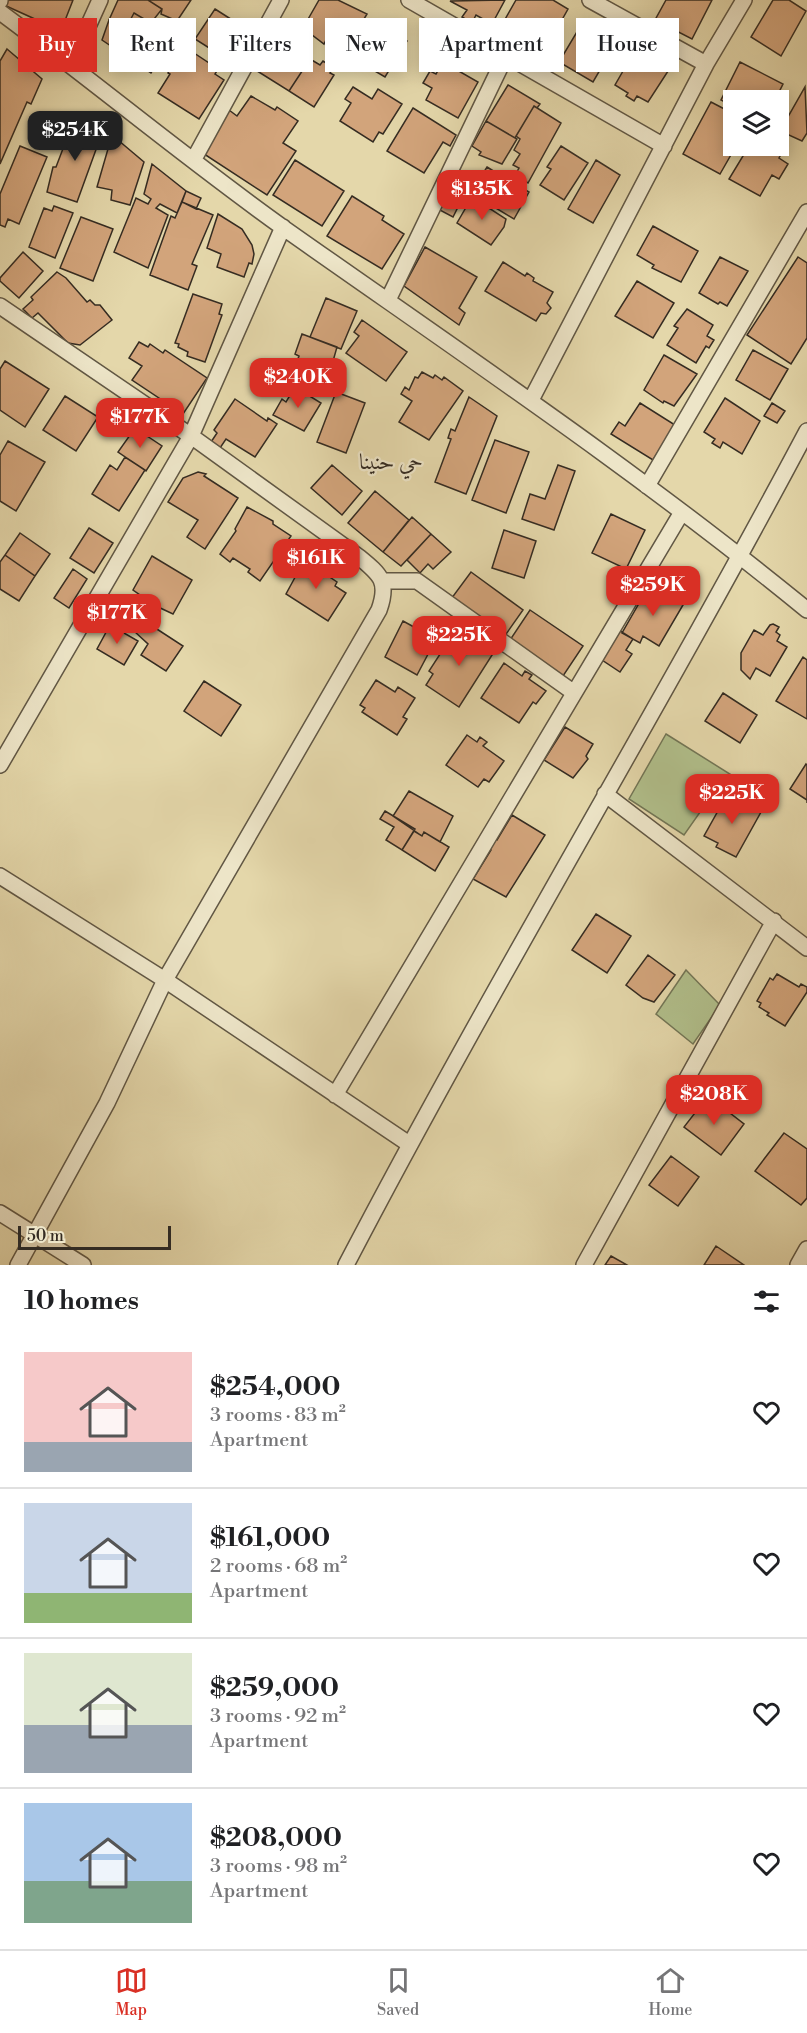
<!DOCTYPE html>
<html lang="en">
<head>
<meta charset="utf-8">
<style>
  :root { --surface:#fff; --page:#f6f6f6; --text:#202124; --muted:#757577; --line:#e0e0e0; --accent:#d93025 }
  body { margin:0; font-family:"Libre Bodoni",Amiri,serif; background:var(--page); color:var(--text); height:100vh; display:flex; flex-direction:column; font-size:22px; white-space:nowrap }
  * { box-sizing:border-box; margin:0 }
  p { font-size:20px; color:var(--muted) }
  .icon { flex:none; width:33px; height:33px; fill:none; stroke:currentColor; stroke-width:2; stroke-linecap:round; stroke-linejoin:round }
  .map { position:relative; height:1265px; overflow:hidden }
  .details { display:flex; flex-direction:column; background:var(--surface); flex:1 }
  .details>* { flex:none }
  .banner { position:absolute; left:18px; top:18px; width:771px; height:54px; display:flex; gap:12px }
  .controls { position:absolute; left:723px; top:90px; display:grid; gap:12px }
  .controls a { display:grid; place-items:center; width:66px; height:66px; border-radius:0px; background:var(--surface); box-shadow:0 3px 15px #0003; font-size:30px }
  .scale { position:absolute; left:18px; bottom:15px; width:153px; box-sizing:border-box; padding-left:6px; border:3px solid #352c22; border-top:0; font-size:16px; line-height:21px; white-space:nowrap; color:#352c22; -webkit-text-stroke:4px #ede5c8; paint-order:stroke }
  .price { position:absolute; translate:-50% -51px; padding:0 14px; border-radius:12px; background:var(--accent); color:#fff; font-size:20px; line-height:39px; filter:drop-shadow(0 2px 3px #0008) }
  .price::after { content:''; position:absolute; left:50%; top:36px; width:18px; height:14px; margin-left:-9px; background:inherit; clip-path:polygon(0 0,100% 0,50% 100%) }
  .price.selected { background:#222; color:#fff }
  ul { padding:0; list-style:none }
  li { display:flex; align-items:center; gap:18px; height:150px; padding:0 24px }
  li+li { border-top:2px solid var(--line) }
  li span { display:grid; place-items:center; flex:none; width:168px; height:120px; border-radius:0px; color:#555 }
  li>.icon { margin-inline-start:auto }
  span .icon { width:72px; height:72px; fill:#fffc; stroke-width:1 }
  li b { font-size:26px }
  h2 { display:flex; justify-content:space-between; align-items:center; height:72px; padding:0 24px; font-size:26px }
  .pill { padding:0 21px; border-radius:0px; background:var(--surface); box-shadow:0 3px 15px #0003; font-size:21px; line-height:54px }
  .pill.selected { background:var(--accent); color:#fff }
  .tab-bar { display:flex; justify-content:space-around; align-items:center; height:84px; border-top:2px solid var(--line); background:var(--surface); font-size:16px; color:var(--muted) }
  .tab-bar a { display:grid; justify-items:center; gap:3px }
  .tab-bar .selected { color:var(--accent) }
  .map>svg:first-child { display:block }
</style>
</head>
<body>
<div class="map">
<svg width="807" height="1265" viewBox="0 0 807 1265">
  <rect width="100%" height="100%" fill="#e4d7aa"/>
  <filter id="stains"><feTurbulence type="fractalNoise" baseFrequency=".00333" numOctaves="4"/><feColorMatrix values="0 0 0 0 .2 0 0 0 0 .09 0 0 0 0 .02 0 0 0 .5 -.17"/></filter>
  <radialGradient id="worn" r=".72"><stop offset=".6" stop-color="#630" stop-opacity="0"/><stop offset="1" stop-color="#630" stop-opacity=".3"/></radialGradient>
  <path fill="#b1bf8b" stroke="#737656" stroke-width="1.5" d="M666 734 733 776 721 795 707 786 695 802 703 808 684 835 629 799Z
    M686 970 720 1005 693 1044 656 1014Z"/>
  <path fill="#d2a47b" stroke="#352c22" stroke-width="1.5" d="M5 0H73L64 23 57 29 4 5Z
    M118 0H148L162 9 151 23 134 13 126 28 109 20Z
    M148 0H191L177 21 161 14 162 9Z
    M319 0H338L367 14 342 56 328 47 330 43 326 40 324 44 303 28Z
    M505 0 492 24 476 15 472 23 462 17 467 10 450 1Z
    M516 0H553L568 9 554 34 557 35 552 45 521 27 510 46 495 37Z
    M666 0H712L692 39 655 20Z
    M773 0H789L806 11 781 56 751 37Z
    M215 9 248 30 228 60 195 39Z
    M134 13 151 23 150 27 167 38 160 47 165 50 151 73 102 40 109 20 126 28Z
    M581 25 614 46 593 82 559 62Z
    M374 30 385 37 389 30 407 41 385 77 356 60Z
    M276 36 312 56 289 91 254 69Z
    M182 45 218 69 215 74 224 80 199 119 158 93 170 74 168 73Z
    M638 45 672 65 648 102 637 96 634 101 626 96 628 93 615 85Z
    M7 49 42 79 31 104 27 102 0 164V61Z
    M310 59 320 65 323 61 334 68 330 73 334 75 314 107 289 91Z
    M443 62 478 82 458 118 426 100 432 88 423 83 430 71 436 74Z
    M740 62 783 84 775 100H734V107L721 100Z
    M508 85 540 104 537 108 534 106 515 138 486 121Z
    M353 87 372 99 378 89 402 104 383 134 379 132 373 142 340 121 351 103 345 99Z
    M805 87 807 133 802 141 780 131Z
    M251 96 275 110 277 107 298 121 283 143 296 151 267 195 201 152 229 110 237 116Z
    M711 102 734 114V146H736L720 174 683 154Z
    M534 106 561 123 528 183 515 175 519 168 513 165 520 154 514 150 520 139 516 136Z
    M413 108 456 135 450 146 443 142 424 173 387 151Z
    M81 116 102 133 77 202 47 192 53 167H56L64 146 69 148Z
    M486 121 517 139 502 164 479 155 481 152 472 146Z
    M112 135 144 162 130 205 111 200 112 190 97 187Z
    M20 146 47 157 19 224 8 219 5 227 0 225V194Z
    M561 146 588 163 564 200 540 185 551 169 547 167Z
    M749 146H778L784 149 779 158 788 164 779 179 772 175 760 196 729 179Z
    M295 160 344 191 322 226 273 195Z
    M596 160 620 175 593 223 568 209Z
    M152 164 186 191 177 213 160 204 156 208 168 215 148 268 114 252 136 198 148 204 151 199 144 194Z
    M487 167 503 177 506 174 514 178 512 182 529 192 514 219 471 193Z
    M186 191 201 198 196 209 182 202Z
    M352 196 384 216 382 220 404 234 382 269 327 236Z
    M472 197 506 219 504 227 491 245 457 223Z
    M441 199 458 207 453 217 436 208Z
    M182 202 213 215 192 264 197 266 188 290 150 275 171 216 175 218Z
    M54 206 73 213 55 258 29 247 44 208 52 211Z
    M218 214 242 229 252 245 254 254 252 264 249 263 244 277 217 267 221 254 207 248Z
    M81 217 113 229 93 281 60 268Z
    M653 226 698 251 681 282 652 268 654 265 637 255Z
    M425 247 477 277 459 308 465 313 459 325 404 286Z
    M23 252 43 271 19 298 0 281V278Z
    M720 257 748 271 727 306 720 302 718 304 699 293Z
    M798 257 807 263V338L791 364 747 335Z
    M503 262 525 276 527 273 534 278 533 281 553 292 547 303 551 308 546 314 541 313 536 321 485 291Z
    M57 272 66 278 87 302 90 300 95 305H100L112 320 80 345 68 343 38 313 32 318 23 309 33 300 31 297Z
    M637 281 674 303 653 338 615 316Z
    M193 294 222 304 219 314 222 315 205 362 187 356 188 352 178 347 179 344 175 343Z
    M326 298 357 311 341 349 310 337Z
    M687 309 713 325 707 336 714 340 709 348 706 346 696 363 667 345 678 328 674 326Z
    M362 320 407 352 386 381 346 353 359 336 354 332Z
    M302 334 337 347 326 386 291 377 299 356 295 354Z
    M139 342 148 347 150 344 163 353 165 350 207 378 183 414 132 380 142 366 129 358Z
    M753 350 788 369 770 400 736 380Z
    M664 355 697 374 674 406 664 401 663 403 644 390Z
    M5 361 49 389 25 427 0 410V369Z
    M422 372 433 378 435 375 442 380 444 377 463 391 429 440 399 422 412 401 401 394 405 387 409 390 415 377 418 378Z
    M295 387 321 403 304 431 273 415 282 399 286 402Z
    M336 392 365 403 346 453 317 442Z
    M65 396 98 417 76 451 43 430Z
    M469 397 497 416 466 494 435 482 451 439 448 438 451 429 455 431Z
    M725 398 760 421 742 454 723 442 720 448 712 443 715 439 704 432Z
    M235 399 267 421 268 418 277 424 255 457 226 439 218 451 209 445 217 433 214 430Z
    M640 403 675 425 653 460 611 434 619 422 625 426Z
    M772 403 785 411 777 423 764 416Z
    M135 428 162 446 146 471 118 452Z
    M495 440 529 452 506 513 472 500Z
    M8 441 45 462 16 511 0 501V455Z
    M125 457 145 470 119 511 92 494 110 465 117 470Z
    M332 465 362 491 342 515 311 488Z
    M558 465 575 471 554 530 522 519 530 494 545 499Z
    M198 472 206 474 204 476 238 498 205 549 187 537 198 520 168 502 183 478Z
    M375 491 409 520 383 552 348 523Z
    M247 507 273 521V524L291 536 260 581 248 572 250 569 233 558 230 562 220 554 236 531 235 529Z
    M611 514 645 530 626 569 592 553Z
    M412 517 431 534 401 566 383 552Z
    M89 528 113 543 94 573 70 558Z
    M504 530 536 541 524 578 492 568Z
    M20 533 50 554 35 576 5 555Z
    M431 534 451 552 433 569 428 564 420 573 407 560Z
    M5 555 35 576 19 601 0 589V562Z
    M305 555 317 563 315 567 337 582 335 586 346 593 328 621 286 594 299 570 302 572 304 568 299 565Z
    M152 556 192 580 173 614 156 606 133 590Z
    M73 569 87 579 69 608 54 598Z
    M471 572 523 610 504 637 451 599Z
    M649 586 683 605 659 646 643 636 640 643 622 633Z
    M530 610 583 646 563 676 510 640Z
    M143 620 183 646 166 671 141 655 148 644 135 632Z
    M403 621 436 639 417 675 385 657Z
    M773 624 779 627 776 632 780 635 777 641 787 647 770 676 756 668 750 679 741 670V653L754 630 763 635 770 625Z
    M110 625 138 641 124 665 97 649Z
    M457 628 494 652 459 707 426 685 433 674 429 671Z
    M617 629 633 639 626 650 632 654 620 672 599 658Z
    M803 657 807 660V719L776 701Z
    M504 663 522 676 525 671 532 675 529 679 546 691 536 704 533 702 519 723 481 698Z
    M376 680 395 692 398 687 415 698 403 717 407 719 397 735 362 712 365 708 360 705Z
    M204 681 241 705 221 736 184 711Z
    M723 693 757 715 740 743 705 721Z
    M565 727 593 744 586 756 588 759 573 778 544 760Z
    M467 735 477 742 480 737 487 742 483 746 504 761 489 782 484 779 478 787 446 765Z
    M806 764 807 765V803V800L790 789Z
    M409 791 453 816 440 842 424 832 422 836 393 816Z
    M728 793 761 812 736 857 716 847 718 843 704 836Z
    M385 811 415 829 402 850 386 840 394 827 380 819Z
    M512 815 545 835 506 897 473 879 491 850 488 848 494 838 497 840Z
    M414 831 422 836 424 832 449 847 435 871 402 850Z
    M596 914 631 936 607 973 572 950Z
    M648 955 675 975 654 1002 643 998 626 985Z
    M777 974 799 987 801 984 807 987V992L785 1026 767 1015 769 1013 759 1007 761 1003 757 1001 770 978 773 980Z
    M708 1096 744 1124 721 1155 684 1127Z
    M784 1133 807 1149V1198L801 1205 755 1171Z
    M671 1156 699 1177 678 1206 649 1185Z
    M716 1246 744 1265H704Z
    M611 1256 627 1265H605Z"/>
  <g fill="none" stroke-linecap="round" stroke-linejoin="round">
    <g stroke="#615744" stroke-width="18">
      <path id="street" d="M409 0 664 146
        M590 0 706 64
        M0 1V0
        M0 12C96 83 188 160 285 229 461 353 640 473 807 610
        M71 64 100 0
        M194 159 281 0
        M388 300 506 55
        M0 306 191 436 359 557C381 575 389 582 379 610L165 980 107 1103 18 1265
        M531 400 706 64 744 0
        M647 486 807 212
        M383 581H417L573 692
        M0 765 191 436 283 227
        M605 794 807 948
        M0 876 165 980 409 1144
        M335 1095 682 512
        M0 1213 83 1265
        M346 1265C493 983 658 712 807 431
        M584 1265 774 921
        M798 1265 807 1249"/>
    </g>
    <use href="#street" stroke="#ede5c8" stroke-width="15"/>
  </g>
  <g text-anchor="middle" stroke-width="4.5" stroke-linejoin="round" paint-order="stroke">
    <g font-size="22" fill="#352c22" stroke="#ede5c8">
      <text x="391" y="469">حي حنينا</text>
    </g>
  </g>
  <rect width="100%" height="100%" filter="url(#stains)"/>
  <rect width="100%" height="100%" fill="url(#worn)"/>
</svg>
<div class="controls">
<a><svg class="icon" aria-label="layers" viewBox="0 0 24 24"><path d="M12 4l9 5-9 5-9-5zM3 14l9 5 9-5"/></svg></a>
</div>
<div class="scale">50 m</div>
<b class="price selected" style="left:75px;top:162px">$254K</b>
<b class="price" style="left:482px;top:221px">$135K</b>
<b class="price" style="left:298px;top:409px">$240K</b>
<b class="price" style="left:140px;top:449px">$177K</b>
<b class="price" style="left:316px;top:590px">$161K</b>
<b class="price" style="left:653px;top:617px">$259K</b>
<b class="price" style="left:117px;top:645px">$177K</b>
<b class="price" style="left:459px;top:667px">$225K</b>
<b class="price" style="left:732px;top:825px">$225K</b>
<b class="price" style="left:714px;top:1126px">$208K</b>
<div class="banner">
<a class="pill selected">Buy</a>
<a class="pill">Rent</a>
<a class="pill">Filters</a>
<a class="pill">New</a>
<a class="pill">Apartment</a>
<a class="pill">House</a>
</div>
</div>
<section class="details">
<h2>10 homes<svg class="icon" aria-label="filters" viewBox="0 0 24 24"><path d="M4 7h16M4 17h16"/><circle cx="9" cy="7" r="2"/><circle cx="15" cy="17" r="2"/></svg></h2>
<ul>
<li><span style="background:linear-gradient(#f6c9c9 75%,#9aa5b1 0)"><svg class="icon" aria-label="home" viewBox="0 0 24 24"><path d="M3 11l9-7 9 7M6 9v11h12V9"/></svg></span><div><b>$254,000</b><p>3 rooms · 83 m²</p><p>Apartment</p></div><svg class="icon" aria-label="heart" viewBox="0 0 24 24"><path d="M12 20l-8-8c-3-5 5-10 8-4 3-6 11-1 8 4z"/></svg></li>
<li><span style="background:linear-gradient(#c9d6e8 75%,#8fb573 0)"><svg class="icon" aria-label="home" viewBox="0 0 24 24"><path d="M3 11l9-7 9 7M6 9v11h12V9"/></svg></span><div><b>$161,000</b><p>2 rooms · 68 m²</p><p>Apartment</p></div><svg class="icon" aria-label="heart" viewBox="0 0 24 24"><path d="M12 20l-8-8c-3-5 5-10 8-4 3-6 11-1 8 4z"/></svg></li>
<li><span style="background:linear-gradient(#dfe7d0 60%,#9aa5b1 0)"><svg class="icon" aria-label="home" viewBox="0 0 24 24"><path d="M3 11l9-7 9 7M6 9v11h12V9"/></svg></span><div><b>$259,000</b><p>3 rooms · 92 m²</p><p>Apartment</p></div><svg class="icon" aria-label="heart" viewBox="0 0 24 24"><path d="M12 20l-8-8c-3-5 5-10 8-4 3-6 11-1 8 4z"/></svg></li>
<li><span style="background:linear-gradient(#a9c7e8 65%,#7fa58c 0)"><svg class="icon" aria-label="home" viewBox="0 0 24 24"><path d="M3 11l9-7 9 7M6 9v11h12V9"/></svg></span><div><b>$208,000</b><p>3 rooms · 98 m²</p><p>Apartment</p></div><svg class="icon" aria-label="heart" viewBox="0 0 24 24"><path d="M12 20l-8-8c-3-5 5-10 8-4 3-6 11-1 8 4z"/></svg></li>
</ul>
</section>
<nav class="tab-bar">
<a class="selected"><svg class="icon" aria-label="map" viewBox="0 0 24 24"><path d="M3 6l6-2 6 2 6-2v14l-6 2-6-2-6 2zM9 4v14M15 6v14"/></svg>Map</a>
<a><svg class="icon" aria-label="saved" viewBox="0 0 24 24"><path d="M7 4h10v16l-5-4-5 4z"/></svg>Saved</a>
<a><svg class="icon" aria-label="home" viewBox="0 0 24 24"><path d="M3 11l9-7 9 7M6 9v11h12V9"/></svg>Home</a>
</nav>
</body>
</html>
